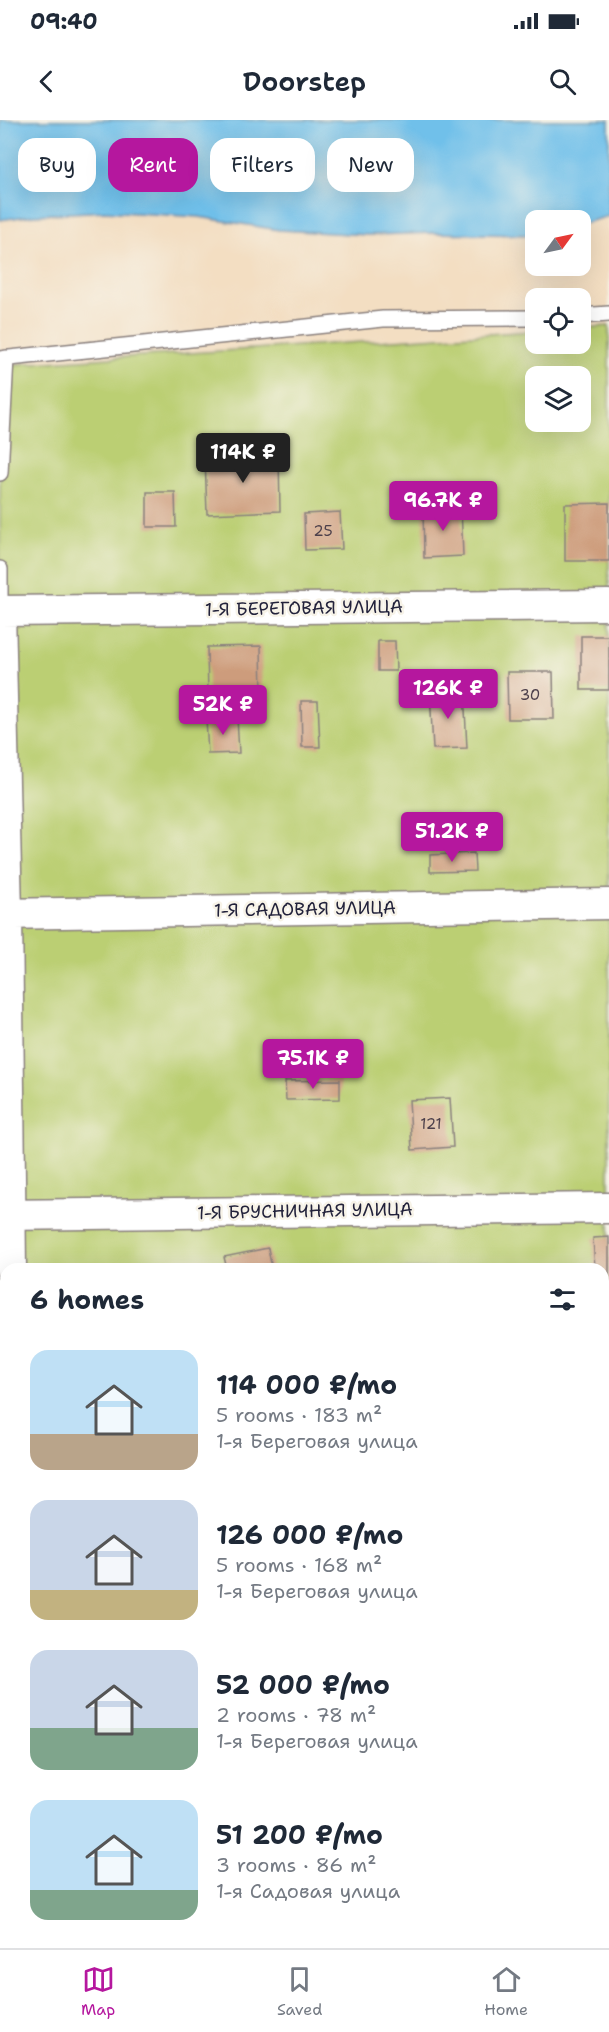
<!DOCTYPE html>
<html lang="en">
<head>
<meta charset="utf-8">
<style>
  :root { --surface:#fff; --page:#f6f6f7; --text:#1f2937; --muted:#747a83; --line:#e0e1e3; --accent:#b5179e }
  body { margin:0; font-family:"Shantell Sans",sans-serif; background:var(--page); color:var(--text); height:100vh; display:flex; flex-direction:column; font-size:22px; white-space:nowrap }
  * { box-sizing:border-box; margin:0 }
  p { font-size:20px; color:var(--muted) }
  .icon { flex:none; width:33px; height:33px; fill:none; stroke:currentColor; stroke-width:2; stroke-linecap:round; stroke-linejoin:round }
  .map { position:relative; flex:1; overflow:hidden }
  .side { position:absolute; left:0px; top:1143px; width:609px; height:686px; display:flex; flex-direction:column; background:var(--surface); border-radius:18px 18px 0 0; box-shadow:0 6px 24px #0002 }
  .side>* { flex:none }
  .hud { position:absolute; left:18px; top:18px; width:573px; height:54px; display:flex; gap:12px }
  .needle { width:39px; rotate:57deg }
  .fabs { position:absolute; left:525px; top:90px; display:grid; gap:12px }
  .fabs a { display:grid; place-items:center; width:66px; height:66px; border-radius:12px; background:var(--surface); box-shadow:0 6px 24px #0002; font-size:30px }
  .price { position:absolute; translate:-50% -51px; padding:0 14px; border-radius:6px; background:var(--accent); color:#fff; font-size:20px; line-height:39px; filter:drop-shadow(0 2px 3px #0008) }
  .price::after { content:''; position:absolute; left:50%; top:36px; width:18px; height:14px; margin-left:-9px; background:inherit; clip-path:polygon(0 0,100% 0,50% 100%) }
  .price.active { background:#222; color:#fff }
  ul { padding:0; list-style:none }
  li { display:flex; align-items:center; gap:18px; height:150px; padding:0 30px }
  li span { display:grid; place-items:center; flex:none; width:168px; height:120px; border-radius:18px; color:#555 }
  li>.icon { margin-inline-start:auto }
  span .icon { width:72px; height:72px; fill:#fffc; stroke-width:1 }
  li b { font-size:26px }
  h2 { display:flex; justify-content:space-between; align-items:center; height:72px; padding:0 30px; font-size:26px }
  .pill { padding:0 21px; border-radius:18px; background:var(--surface); box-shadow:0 6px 24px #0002; font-size:21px; line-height:54px }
  .pill.active { background:var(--accent); color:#fff }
  .status { display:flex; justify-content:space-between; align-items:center; height:42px; padding:0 30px; background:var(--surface); direction:ltr }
  .status svg { height:16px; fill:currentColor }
  header { display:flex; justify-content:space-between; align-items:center; height:78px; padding:0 30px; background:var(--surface); font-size:27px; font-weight:600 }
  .dock { display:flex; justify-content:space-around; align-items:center; height:84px; border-top:2px solid var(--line); background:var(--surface); font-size:16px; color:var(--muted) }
  .dock a { display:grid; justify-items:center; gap:3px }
  .dock .active { color:var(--accent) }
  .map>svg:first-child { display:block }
</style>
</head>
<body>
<div class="status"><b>09:40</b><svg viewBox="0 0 49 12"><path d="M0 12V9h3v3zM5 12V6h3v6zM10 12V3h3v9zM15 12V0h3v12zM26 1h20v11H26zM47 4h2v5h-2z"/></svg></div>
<header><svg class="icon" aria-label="back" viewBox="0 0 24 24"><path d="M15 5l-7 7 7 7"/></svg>Doorstep<svg class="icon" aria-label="search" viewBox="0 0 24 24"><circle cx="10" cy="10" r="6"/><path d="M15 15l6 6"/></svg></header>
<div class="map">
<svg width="609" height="1828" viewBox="0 0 609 1828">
  <rect width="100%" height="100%" fill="#f7f3e8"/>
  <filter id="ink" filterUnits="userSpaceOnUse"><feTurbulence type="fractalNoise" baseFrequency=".0167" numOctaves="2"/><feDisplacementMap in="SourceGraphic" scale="12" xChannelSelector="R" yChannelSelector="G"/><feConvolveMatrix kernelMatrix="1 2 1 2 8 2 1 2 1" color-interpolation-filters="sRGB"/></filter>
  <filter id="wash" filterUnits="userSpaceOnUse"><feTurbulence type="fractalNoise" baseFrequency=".008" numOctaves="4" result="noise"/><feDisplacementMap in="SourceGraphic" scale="24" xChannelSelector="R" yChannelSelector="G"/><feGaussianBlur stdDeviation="1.35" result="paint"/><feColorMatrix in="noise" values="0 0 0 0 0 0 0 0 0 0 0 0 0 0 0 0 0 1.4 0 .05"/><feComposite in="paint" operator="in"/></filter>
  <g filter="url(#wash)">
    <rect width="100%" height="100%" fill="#f3dec2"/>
    <path fill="#bbcf73" stroke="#6e7857" stroke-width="1.5" fill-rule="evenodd" d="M609 206V1595H603V1149H6V1617H0V245L535 211 536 224H580L581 208ZM536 256H580V302H536Z"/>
    <path fill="#6fc0ea" stroke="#487192" stroke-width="1.5" d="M0 0H609V96L581 104 580 100H536L535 115H533L435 113 368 115 279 110 199 97 105 91 35 95 0 100Z"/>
    <g id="blocks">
      <path fill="#cd9c7b" d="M279 335 280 391 207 394 205 338Z
        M147 372H175L176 407H147Z
        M609 383V441H565V384Z
        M461 387 463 436 424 438 423 388Z
        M340 392 342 429 305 430 304 394Z
        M581 516H609V570H581Z
        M378 521H395L396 551H378Z
        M261 526 262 575 208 576 207 527Z
        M507 552H553L554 599H508Z
        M464 570 467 628 433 629 430 571Z
        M301 581H318L320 627H302Z
        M237 597 239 633 208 634 206 599Z
        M474 733 475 751 430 752V735Z
        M340 960V979L286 980 285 961Z
        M450 978 453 1027 412 1030 409 980Z
        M609 1117V1176L603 1177V1149H595L593 1118Z
        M268 1128 272 1149H227L224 1137Z
        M603 1268H609V1313H603Z"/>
    </g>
  </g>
  <g filter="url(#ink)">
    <use href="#blocks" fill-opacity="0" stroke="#8a807e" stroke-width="1.5"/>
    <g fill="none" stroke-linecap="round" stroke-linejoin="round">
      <g stroke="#8a807e" stroke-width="18">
        <path id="lane" d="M580 196 609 194
          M0 239 383 199 536 198
          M0 353 6 238
          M0 449V491
          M0 1592 6 1591"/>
      </g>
      <g stroke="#8a807e" stroke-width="33">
        <path id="street" d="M0 491 7 794 11 1149
          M0 491 609 485
          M0 794 609 784
          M0 1095 609 1088
          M603 1389H609
          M0 1397H6
          M603 1569 609 1568"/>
      </g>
      <use href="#lane" stroke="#fff" stroke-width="15"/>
      <use href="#street" stroke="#fff" stroke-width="30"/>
    </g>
  </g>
  <g text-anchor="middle" stroke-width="5" stroke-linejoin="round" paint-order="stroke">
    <g font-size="15" fill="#4d404b">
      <text x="323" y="416">25</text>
      <text x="530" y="580">30</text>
      <text x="431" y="1009">121</text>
    </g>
    <g font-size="18" fill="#22223b" stroke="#f7f3e8">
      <text transform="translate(304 488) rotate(-1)" y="6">1-Я БЕРЕГОВАЯ УЛИЦА</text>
      <text transform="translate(305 789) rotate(-1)" y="6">1-Я САДОВАЯ УЛИЦА</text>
      <text transform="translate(305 1091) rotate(-1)" y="6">1-Я БРУСНИЧНАЯ УЛИЦА</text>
    </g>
  </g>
</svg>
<div class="fabs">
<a><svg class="needle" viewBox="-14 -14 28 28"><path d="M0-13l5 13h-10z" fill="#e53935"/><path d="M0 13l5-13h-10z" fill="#747a83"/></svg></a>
<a><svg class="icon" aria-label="locate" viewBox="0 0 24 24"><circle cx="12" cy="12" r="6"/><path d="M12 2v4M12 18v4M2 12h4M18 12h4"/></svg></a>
<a><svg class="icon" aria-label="layers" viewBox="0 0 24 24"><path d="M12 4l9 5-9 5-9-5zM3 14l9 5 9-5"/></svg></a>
</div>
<b class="price active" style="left:243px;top:364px">114K ₽</b>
<b class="price" style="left:443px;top:412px">96.7K ₽</b>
<b class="price" style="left:448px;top:600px">126K ₽</b>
<b class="price" style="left:223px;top:616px">52K ₽</b>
<b class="price" style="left:452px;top:743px">51.2K ₽</b>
<b class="price" style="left:313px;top:970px">75.1K ₽</b>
<div class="hud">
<a class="pill">Buy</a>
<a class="pill active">Rent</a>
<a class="pill">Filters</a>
<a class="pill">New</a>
</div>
<section class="side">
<h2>6 homes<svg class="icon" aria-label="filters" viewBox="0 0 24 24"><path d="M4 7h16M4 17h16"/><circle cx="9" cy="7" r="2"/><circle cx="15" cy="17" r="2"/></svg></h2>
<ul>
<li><span style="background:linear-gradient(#bfe0f5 70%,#b9a48a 0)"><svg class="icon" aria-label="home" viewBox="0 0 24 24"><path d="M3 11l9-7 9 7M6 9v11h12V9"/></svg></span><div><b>114 000 ₽/mo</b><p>5 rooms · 183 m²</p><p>1-я Береговая улица</p></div></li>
<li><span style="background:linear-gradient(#c9d6e8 75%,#c2b280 0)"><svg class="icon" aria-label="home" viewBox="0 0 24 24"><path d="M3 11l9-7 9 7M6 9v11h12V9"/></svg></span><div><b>126 000 ₽/mo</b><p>5 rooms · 168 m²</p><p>1-я Береговая улица</p></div></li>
<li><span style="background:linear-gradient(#c9d6e8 65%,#7fa58c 0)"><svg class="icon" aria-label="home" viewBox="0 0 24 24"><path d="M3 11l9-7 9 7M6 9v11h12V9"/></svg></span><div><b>52 000 ₽/mo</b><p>2 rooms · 78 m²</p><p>1-я Береговая улица</p></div></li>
<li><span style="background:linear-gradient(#bfe0f5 75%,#7fa58c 0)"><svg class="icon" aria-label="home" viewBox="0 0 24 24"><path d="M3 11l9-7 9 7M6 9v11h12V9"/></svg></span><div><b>51 200 ₽/mo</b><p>3 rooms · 86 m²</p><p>1-я Садовая улица</p></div></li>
</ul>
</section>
</div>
<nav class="dock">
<a class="active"><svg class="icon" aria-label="map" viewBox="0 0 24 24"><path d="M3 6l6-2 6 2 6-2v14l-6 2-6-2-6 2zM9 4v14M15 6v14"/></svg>Map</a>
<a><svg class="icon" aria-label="saved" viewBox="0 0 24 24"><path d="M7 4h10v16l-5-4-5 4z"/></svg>Saved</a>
<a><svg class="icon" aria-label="home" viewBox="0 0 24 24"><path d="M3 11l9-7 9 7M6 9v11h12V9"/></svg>Home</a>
</nav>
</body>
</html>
